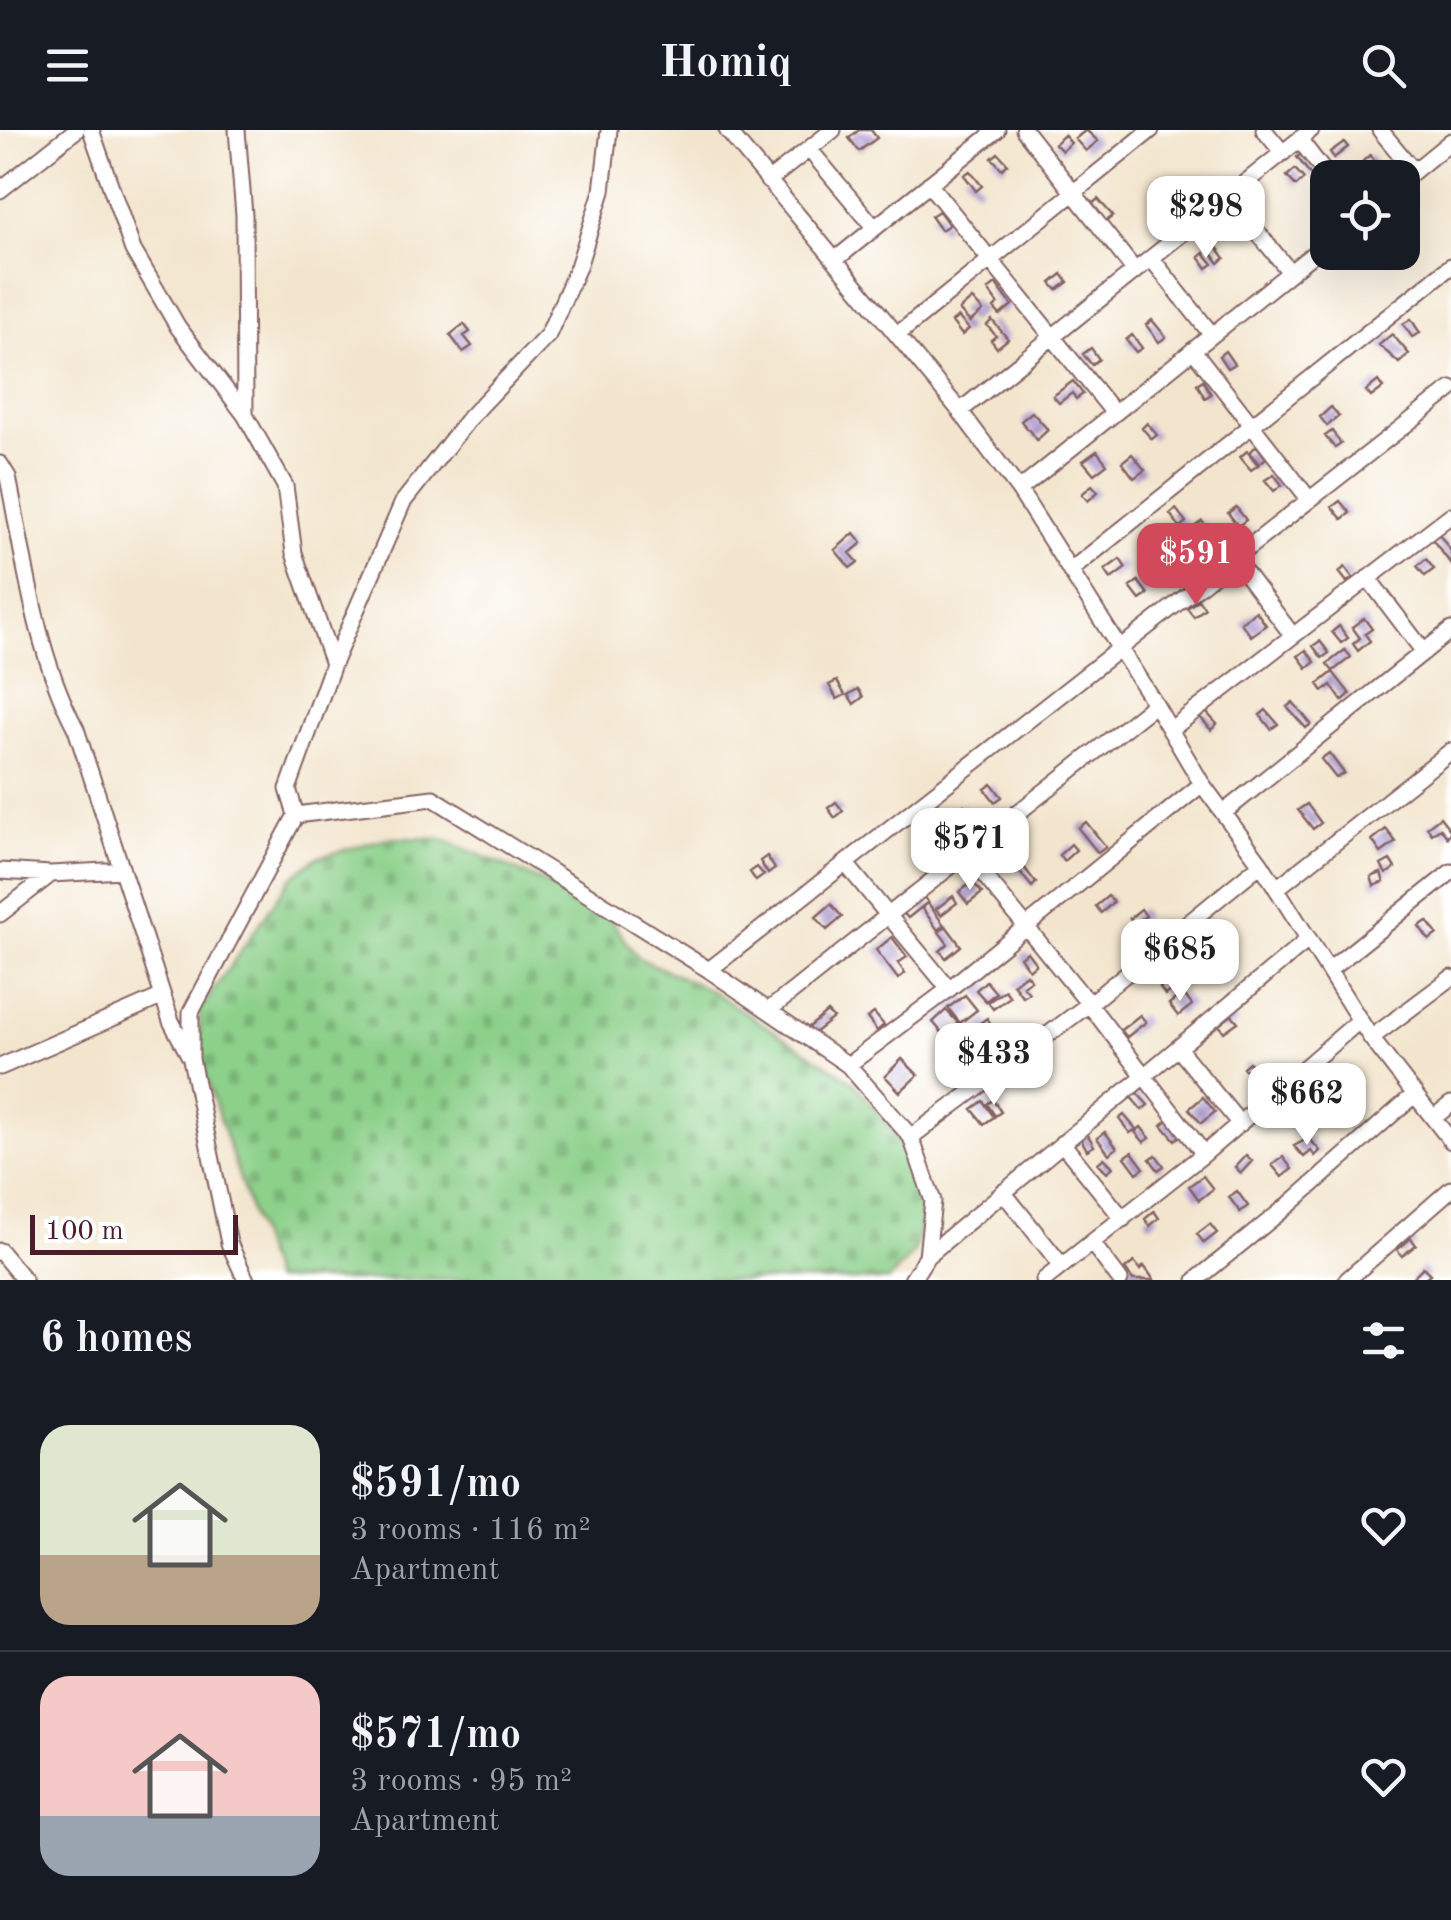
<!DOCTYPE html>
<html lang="en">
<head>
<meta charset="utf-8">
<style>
  :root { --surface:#171b24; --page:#20242c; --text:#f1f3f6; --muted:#9ea1a6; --line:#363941; --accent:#d1495b }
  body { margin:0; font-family:"Old Standard TT",serif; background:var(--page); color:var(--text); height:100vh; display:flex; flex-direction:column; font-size:38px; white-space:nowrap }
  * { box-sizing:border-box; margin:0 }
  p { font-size:32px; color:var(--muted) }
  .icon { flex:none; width:55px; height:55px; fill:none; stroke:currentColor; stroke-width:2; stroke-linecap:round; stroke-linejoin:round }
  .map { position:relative; height:1150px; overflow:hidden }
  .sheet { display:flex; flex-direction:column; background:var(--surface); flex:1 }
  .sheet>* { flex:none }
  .buttons { position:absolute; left:1310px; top:30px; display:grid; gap:20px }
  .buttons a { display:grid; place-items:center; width:110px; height:110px; border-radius:20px; background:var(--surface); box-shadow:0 10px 40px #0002; font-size:50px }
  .scale { position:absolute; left:30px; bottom:25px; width:208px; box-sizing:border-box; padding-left:10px; border:5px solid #4a1f2b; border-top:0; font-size:28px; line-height:35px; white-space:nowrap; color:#4a1f2b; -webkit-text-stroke:8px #fff; paint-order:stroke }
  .price { position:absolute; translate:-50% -85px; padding:0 22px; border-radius:20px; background:#fff; color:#222; font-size:32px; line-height:65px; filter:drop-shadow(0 2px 5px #0008) }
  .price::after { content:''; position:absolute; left:50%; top:60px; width:30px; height:22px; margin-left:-15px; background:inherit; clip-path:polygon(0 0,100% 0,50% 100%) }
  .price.active { background:var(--accent); color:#fff }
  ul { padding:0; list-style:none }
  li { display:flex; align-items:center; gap:30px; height:250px; padding:0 40px }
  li+li { border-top:2px solid var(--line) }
  li span { display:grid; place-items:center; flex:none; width:280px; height:200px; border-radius:30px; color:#555 }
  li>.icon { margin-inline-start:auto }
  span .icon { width:120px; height:120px; fill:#fffc; stroke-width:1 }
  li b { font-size:42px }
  h2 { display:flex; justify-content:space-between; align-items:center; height:120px; padding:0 40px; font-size:42px }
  header { display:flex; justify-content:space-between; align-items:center; height:130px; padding:0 40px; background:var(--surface); font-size:45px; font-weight:700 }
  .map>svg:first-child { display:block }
</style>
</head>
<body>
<header><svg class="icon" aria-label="menu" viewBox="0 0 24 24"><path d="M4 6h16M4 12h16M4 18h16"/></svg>Homiq<svg class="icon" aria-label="search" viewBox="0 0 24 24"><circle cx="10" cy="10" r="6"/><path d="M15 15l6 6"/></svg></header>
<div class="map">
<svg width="1451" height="1150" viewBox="0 0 1451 1150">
  <defs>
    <pattern id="cemetery-stones" width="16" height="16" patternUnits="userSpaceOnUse" patternTransform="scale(2.5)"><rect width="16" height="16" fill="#8cd08a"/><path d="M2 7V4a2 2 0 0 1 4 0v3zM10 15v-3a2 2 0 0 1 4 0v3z" fill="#7ab277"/></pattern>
    <pattern id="building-cross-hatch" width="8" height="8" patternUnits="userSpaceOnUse" patternTransform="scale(2.5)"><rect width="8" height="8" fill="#beacde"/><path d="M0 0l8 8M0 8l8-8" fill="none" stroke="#9c8bb4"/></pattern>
  </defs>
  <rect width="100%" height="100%" fill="#fff"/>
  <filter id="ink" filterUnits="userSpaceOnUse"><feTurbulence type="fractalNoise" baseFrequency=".01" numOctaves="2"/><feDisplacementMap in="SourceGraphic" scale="20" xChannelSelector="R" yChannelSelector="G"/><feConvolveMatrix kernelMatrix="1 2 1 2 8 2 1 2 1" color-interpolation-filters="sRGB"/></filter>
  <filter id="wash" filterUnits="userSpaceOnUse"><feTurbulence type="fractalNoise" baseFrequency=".0048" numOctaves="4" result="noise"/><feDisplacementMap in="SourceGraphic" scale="40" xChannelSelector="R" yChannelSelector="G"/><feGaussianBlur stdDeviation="2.25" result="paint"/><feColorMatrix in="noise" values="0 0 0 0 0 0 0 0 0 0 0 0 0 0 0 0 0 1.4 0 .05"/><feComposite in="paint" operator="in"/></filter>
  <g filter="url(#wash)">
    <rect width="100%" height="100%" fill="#f3e5cd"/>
    <path fill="url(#cemetery-stones)" stroke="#6b785a" stroke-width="2.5" d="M387 708 442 709 571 764 609 787 638 828 710 860 854 952 899 1010 913 1039 922 1091 915 1121 889 1150H273L200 928V880L291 748 316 728Z"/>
    <g id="blocks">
      <path fill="url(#building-cross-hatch)" d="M859 0H871L877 8 859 21 849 8Z
        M1086 0 1098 11 1086 21 1075 9Z
        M1064 5 1071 13 1062 21 1055 14Z
        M1344 12 1348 17 1334 28 1330 22Z
        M1304 22 1320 43 1313 48 1297 27Z
        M998 23 1008 34 1002 39 992 28Z
        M1370 25 1381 40 1374 45 1363 31Z
        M1295 39 1304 49 1296 56 1287 46Z
        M970 41 982 56 976 61 964 45Z
        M1098 69 1113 86 1105 92 1092 74Z
        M939 81 949 95 941 100 931 86Z
        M1216 116 1225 128 1219 133 1210 121Z
        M1204 123 1213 134 1207 138 1199 127Z
        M1062 144 1068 152 1057 160 1051 153Z
        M996 154 1012 175 1000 185 994 178 998 174 988 160Z
        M972 169 983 181 970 192 959 180Z
        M958 187 969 199 962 205 952 192Z
        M1411 189 1420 203 1412 207 1403 194Z
        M992 190 1008 209 997 218 991 210 996 206 987 195Z
        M1152 190 1166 207 1159 212 1146 195Z
        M464 194 470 202 464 206 472 216 463 222 450 205Z
        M1392 204 1409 224 1399 233 1379 215Z
        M1132 205 1142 218 1136 222 1126 210Z
        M1091 218 1099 229 1092 235 1083 224Z
        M1225 221 1234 234 1227 238 1219 226Z
        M1203 250 1211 264 1205 268 1197 254Z
        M1073 251 1083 264 1076 269 1072 263 1059 273 1053 266Z
        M1378 251 1383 258 1371 267 1366 261Z
        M1331 277 1339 286 1327 296 1320 287Z
        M1032 282 1048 300 1037 310 1021 291Z
        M1147 293 1157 305 1152 309 1142 298Z
        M1332 301 1341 314 1335 318 1325 306Z
        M1257 316 1266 328 1259 334 1249 322Z
        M1097 321 1107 334 1094 344 1083 331Z
        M1247 321 1258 335 1251 340 1240 327Z
        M1132 324 1145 340 1134 348 1122 332Z
        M1274 344 1282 355 1274 361 1265 350Z
        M1092 355 1098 362 1088 371 1082 364Z
        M1340 371 1350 383 1342 389 1332 377Z
        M1236 377 1246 390 1238 396 1228 383Z
        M1176 379 1186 392 1180 397 1170 384Z
        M1202 391 1208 399 1197 408 1206 420 1196 428 1181 407Z
        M1436 400 1451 421V434L1429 405Z
        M854 403 862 413 850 423 858 432 850 438 835 420Z
        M1209 422 1217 433 1210 438 1202 427Z
        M1120 429 1126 438 1111 449 1105 440Z
        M1426 429 1434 439 1425 446 1417 436Z
        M1345 437 1353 448 1347 452 1339 442Z
        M1138 451 1148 464 1140 470 1130 457Z
        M1198 470 1205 478 1194 487 1187 478Z
        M1256 481 1266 495 1251 506 1241 493Z
        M1364 488 1372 499 1365 504 1370 511 1358 521 1353 514 1360 508 1352 497Z
        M1339 496 1348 508 1341 513 1332 502Z
        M1320 511 1329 523 1322 528 1313 516Z
        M1306 520 1315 532 1307 538 1298 526Z
        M1345 520 1351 527 1333 541 1327 534Z
        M1333 542 1350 564 1342 571 1331 555 1323 561 1318 554Z
        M837 551 845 565 837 569 829 555Z
        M858 559 863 567 854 574 848 565Z
        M1293 572 1311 594 1306 598 1287 577Z
        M1266 580 1278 594 1271 599 1260 585Z
        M1206 582 1217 594 1211 600 1200 587Z
        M1329 623 1344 643 1336 648 1321 629Z
        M992 654 1002 667 995 672 985 659Z
        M836 672 843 681 835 688 828 678Z
        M1307 674 1321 693 1313 699 1298 680Z
        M964 675 973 686 962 695 953 683Z
        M1440 687 1451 701 1447 707 1440 698 1432 704 1427 697Z
        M1086 692 1106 717 1098 723 1078 698Z
        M1386 699 1396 712 1381 723 1372 710Z
        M1071 714 1076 720 1064 731 1059 725Z
        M767 726 775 739 768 744 760 731Z
        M1390 730 1395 738 1386 744 1381 735Z
        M1023 736 1036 753 1032 757 1018 740Z
        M757 737 764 745 756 751 750 742Z
        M1381 743 1384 752 1374 756 1371 747Z
        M973 752 982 763 968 774 959 762Z
        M918 760 928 772 908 788 898 777Z
        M953 766 957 773 941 785 936 779Z
        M1108 766 1114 772 1101 783 1096 776Z
        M928 773 944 795 938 800 922 778Z
        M831 774 842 787 827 800 816 787Z
        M1141 779 1146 786 1135 794 1130 788Z
        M1427 791 1437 804 1429 810 1419 796Z
        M946 796 961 816 946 828 940 821 948 814 939 802Z
        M892 807 907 827 898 833 905 843 898 849 876 820Z
        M1027 822 1036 834 1029 840 1020 827Z
        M1026 844 1031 850 1023 856 1029 863 1023 867 1013 854Z
        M1174 846 1179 854 1165 865 1160 858Z
        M986 851 996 863 986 871 976 860Z
        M1005 860 1010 867 993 879 988 872Z
        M1183 863 1192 875 1178 886 1169 874Z
        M965 865 977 880 960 893 948 878Z
        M946 880 958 893 944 905 933 892Z
        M827 882 833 888 813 904 808 898Z
        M874 883 884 895 877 901 867 888Z
        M1140 885 1146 892 1127 907 1121 900Z
        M1232 885 1238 892 1224 902 1219 895Z
        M987 888 998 906 991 910 980 893Z
        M902 929 918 945 900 962 885 946Z
        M1249 932 1259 943 1253 948 1243 937Z
        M1136 962 1148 975 1142 980 1130 966Z
        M1203 967 1215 982 1201 993 1189 979Z
        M993 970 1001 982 995 986 987 974Z
        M983 971 994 987 984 994 972 979Z
        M1308 976 1318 988 1310 995 1300 983Z
        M1177 982 1191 997 1175 1010 1162 995Z
        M1124 985 1136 999 1130 1003 1119 989Z
        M1141 997 1150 1008 1144 1012 1135 1002Z
        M1084 998 1094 1016 1087 1020 1077 1002Z
        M1105 1002 1117 1018 1109 1024 1097 1008Z
        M1309 1008 1320 1021 1315 1026 1311 1021 1304 1027 1294 1016Z
        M1132 1022 1144 1038 1137 1043 1125 1027Z
        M1156 1025 1164 1036 1158 1040 1150 1029Z
        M1246 1025 1252 1031 1241 1043 1235 1037Z
        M1283 1027 1292 1039 1282 1047 1272 1035Z
        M1104 1028 1113 1037 1107 1042 1098 1033Z
        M1203 1046 1213 1059 1199 1070 1189 1056Z
        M1237 1061 1248 1076 1240 1082 1229 1067Z
        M1154 1081 1159 1088 1150 1096 1145 1089Z
        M1210 1094 1217 1103 1204 1113 1197 1104Z
        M1411 1108 1416 1115 1402 1126 1397 1120Z
        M1134 1132 1140 1140 1144 1136 1154 1150H1133L1125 1139Z
        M1423 1137 1430 1144 1423 1150H1410Z"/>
    </g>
  </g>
  <g filter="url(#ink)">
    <use href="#blocks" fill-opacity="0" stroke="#856464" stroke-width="2.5"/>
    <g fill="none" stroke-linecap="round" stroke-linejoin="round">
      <g stroke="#856464" stroke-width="19">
        <path id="minor" d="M91 0 133 120 178 197 245 285 285 356 294 423 333 534
          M237 0 244 85 245 285
          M727 0 960 281 1019 360 1155 574 1202 654 1261 734 1371 908 1451 1011
          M1024 0 1135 141
          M1264 0 1283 23
          M1380 0 1414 41
          M1299 9 1329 48
          M809 19 874 97
          M768 51 833 0
          M1402 51 1451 11
          M929 54 1114 283
          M0 60 76 0
          M1228 66 1290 142
          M1151 128 1212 205
          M836 129 997 0
          M897 205 1151 0
          M1193 220 1309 369
          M960 281 1311 0
          M0 334 8 347C25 432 35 521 76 599L171 891 189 925
          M1019 360 1328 112
          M1234 428 1293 506
          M1070 441 1451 136
          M1368 448 1424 522
          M1170 600 1451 385
          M1223 683 1451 500
          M296 685 433 668 709 840 848 935 911 1007 933 1071 927 1126 912 1150
          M967 724 1089 874 1204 1024
          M846 734 949 859
          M0 741 51 744 122 740
          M1277 758 1451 621
          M0 784 51 744
          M709 840 1451 259
          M1329 840 1451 742
          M769 880 1155 574
          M1371 908 1451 848
          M1178 918 1240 994
          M848 935 949 859 1202 654
          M0 937 163 866
          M1433 988 1451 974
          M911 1007 1089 874 1261 734
          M1062 1013 1123 1089
          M1003 1062 1062 1136
          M1092 1113 1120 1150
          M0 1121 24 1150
          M927 1126 1309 809
          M246 1150 229 1113 191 929V882L296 685 288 659 333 534 403 372 470 287 548 205 578 137 602 61 609 0
          M1044 1150 1204 1024 1360 890
          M1196 1150 1290 1074 1415 964
          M1347 1150 1451 1059"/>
      </g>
      <use href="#minor" stroke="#fff" stroke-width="15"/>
    </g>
  </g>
</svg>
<div class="buttons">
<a><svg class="icon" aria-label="locate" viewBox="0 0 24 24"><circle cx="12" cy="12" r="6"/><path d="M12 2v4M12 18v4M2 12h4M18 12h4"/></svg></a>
</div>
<div class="scale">100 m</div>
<b class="price" style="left:1206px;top:131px">$298</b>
<b class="price active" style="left:1196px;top:478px">$591</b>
<b class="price" style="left:970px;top:763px">$571</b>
<b class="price" style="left:1180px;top:874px">$685</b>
<b class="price" style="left:994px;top:978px">$433</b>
<b class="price" style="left:1307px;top:1018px">$662</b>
</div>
<section class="sheet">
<h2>6 homes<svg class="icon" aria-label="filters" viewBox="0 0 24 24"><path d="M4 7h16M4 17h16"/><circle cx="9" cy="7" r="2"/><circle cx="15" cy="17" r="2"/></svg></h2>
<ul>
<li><span style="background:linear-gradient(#dfe7d0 65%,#b9a48a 0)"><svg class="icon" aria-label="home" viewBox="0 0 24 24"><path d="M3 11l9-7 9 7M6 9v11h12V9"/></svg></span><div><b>$591/mo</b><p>3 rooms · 116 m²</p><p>Apartment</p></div><svg class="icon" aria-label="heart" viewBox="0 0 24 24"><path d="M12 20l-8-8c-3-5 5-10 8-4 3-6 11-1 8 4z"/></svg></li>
<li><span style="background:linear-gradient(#f6c9c9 70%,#9aa5b1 0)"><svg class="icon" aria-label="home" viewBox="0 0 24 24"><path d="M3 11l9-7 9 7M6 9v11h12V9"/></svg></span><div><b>$571/mo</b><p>3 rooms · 95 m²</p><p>Apartment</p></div><svg class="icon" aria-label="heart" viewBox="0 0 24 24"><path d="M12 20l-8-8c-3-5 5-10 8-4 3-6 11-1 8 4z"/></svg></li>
</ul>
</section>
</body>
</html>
